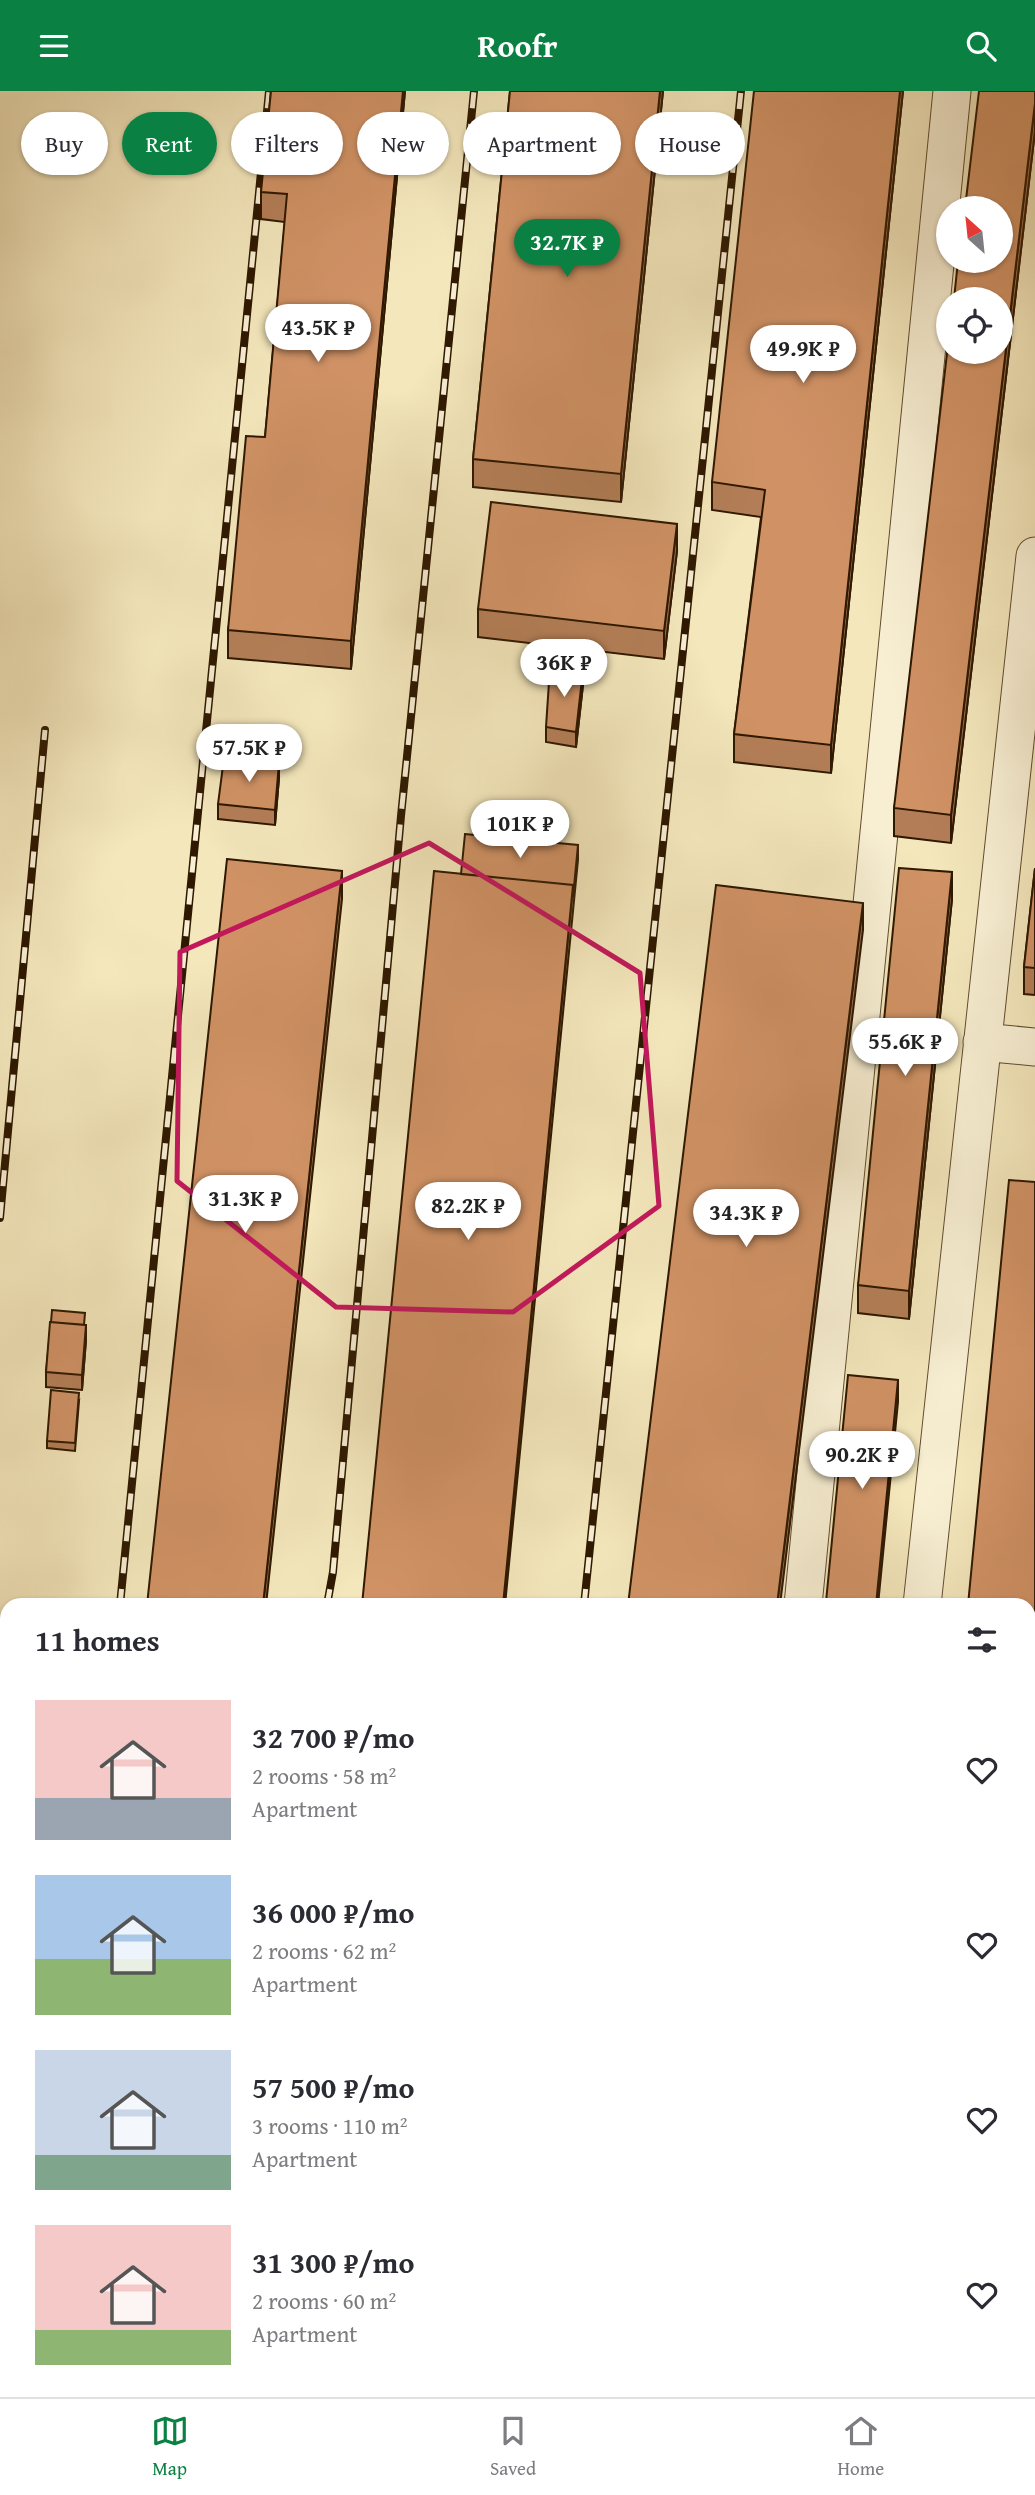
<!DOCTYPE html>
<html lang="en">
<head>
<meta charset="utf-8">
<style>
  :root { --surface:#fff; --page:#f7f7f7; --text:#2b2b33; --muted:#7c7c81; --line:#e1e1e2; --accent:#0b8043 }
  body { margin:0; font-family:"Gentium Book Plus",serif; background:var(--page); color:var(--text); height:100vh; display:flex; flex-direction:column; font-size:26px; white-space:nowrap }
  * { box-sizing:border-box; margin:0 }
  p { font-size:23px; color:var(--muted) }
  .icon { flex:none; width:38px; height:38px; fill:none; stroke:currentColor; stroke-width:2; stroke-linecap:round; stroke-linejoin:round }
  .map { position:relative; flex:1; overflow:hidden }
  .details { position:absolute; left:0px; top:1507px; width:1036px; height:800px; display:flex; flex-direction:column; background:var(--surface); border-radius:21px 21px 0 0; box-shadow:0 2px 5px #0004 }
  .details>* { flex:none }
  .top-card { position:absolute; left:21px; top:21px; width:994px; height:63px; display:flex; gap:14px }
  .needle { width:46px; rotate:333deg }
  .tools { position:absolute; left:936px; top:105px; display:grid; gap:14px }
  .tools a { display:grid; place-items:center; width:77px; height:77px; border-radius:50%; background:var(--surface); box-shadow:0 2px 5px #0004; font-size:35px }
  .price { position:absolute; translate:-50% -60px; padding:0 16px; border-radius:24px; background:#fff; color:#222; font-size:23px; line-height:46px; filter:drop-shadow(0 2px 4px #0008) }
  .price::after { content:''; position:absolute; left:50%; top:42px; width:21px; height:16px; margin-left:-10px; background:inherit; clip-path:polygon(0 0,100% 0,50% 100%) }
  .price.selected { background:var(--accent); color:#fff }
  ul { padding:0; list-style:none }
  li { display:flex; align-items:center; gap:21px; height:175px; padding:0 35px }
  li span { display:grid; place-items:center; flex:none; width:196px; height:140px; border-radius:0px; color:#555 }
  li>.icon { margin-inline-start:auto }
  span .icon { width:84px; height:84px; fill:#fffc; stroke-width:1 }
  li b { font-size:30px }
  h2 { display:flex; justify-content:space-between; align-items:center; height:84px; padding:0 35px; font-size:30px }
  .chip { padding:0 24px; border-radius:32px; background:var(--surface); box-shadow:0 2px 5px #0004; font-size:24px; line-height:63px }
  .chip.selected { background:var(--accent); color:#fff }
  header { display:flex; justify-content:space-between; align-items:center; height:91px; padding:0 35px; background:var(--accent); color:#fff; font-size:32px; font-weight:800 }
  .tabs { display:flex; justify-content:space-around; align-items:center; height:98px; border-top:2px solid var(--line); background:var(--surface); font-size:19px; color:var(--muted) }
  .tabs a { display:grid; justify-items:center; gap:4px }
  .tabs .selected { color:var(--accent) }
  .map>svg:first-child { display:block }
</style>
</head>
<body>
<header><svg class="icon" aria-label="menu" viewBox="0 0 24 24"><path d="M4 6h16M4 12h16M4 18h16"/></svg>Roofr<svg class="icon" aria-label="search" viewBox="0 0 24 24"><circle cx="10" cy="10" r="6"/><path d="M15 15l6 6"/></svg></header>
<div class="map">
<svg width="1035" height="2306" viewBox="0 0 1035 2306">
  <rect width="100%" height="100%" fill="#f4e7bc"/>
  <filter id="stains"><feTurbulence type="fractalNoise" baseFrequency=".00286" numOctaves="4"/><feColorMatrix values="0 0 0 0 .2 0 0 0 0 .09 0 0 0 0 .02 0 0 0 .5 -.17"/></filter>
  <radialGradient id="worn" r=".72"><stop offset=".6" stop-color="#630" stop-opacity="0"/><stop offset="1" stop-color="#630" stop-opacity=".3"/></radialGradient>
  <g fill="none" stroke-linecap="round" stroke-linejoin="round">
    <g stroke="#604c2f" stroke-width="39">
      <path id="minor" d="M982 951 1035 956
        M803 1514 952 0
        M922 1514 1035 465
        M1029 2050 1035 2051
        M1029 2238 1035 2229
        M724 2306 725 2300
        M828 2306V2300
        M985 2306 989 2300"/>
    </g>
    <use href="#minor" stroke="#f8efd3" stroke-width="37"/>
    <g stroke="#2e1800" stroke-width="8">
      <path id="rail" d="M0 1127 45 639
        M120 1514 269 0
        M327 1514 333 1481 401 725 474 0
        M584 1514 741 0
        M0 1789 7 1771
        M0 2260 7 2293
        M195 2300 196 2306
        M346 2300 347 2306
        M523 2306V2300"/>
    </g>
    <use href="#rail" stroke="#f8efd3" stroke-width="5" stroke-dasharray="16" stroke-linecap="butt"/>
  </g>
  <path fill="#b37e57" stroke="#2e1800" stroke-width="2" d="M271 0H405L351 578 228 567V539L265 346 285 131 261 128V101Z
    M510 0H663L621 411 473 396V368Z
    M903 0 831 682 734 671V643L761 426 712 419V391Z
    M1035 0V40L951 752 894 745V717Z
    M677 460 664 568 478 546V518Z
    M583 594 576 656 546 651V636Z
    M279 687 275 734 218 728V713Z
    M1035 777V904L1024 903V876Z
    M952 808 909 1228 858 1222V1194Z
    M1035 1091V2002L1029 2001V1514Z
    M51 1231 84 1234 86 1249 82 1299 46 1296V1281Z
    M79 1310 75 1360 47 1357V1350Z"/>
  <path fill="#926647" stroke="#2e1800" stroke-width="2" d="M403 0H405L351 578V550Z
    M660 0H663L621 411V383Z
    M900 0H903L831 682V654Z
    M1035 12V40L951 752V724Z
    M677 433V460L664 568V540Z
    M583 579V594L576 656V641Z
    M279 672V687L275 734V719Z
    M578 754V769L505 1514H503L573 794Z
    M342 780V808L266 1514H263Z
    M952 781V808L909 1228V1200Z
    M863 812V839L780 1514H777Z
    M86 1234V1249L82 1299V1284Z
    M898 1289V1311L878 1514H876Z"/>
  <path fill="#d09265" stroke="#2e1800" stroke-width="2" d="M271 0H403L351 550 228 539 246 345 265 346 287 103 261 101Z
    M510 0H660L621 383 473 368Z
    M754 0H900L831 654 734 643 765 399 712 391Z
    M979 0H1035V12L951 724 894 717 948 254V261H1001V208H954L958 170H1001V117H965Z
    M491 411 677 433 664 540 478 518Z
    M550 576 583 579 576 641 546 636Z
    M224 667 279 672 275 719 218 713Z
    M465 743 578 754 573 806V794L461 783Z
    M227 768 342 780 263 1514H147Z
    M899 777 952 781 909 1200 858 1194Z
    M1035 777V877L1024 876Z
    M434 780 573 794 503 1514H362Z
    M716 794 863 812 777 1514H628Z
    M1009 1089 1035 1091V1974H1029V1514H968Z
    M52 1219 85 1222 84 1234 51 1231Z
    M50 1231 86 1234 82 1284 46 1281Z
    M848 1284 898 1289 876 1514H830V1511H826Z
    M51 1299 79 1302 75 1352 47 1350Z
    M749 2300H781L780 2306H748Z"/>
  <path fill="none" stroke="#c2185b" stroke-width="5" stroke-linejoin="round" d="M429 752 640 882 659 1115 513 1221 336 1216 177 1090 180 861Z"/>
  <rect width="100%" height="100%" filter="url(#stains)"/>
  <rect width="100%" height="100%" fill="url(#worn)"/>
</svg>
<div class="tools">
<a><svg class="needle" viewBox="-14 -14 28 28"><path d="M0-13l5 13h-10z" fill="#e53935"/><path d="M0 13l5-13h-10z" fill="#7c7c81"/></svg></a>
<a><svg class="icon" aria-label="locate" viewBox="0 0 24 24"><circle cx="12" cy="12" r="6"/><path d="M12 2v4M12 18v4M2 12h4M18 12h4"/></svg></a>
</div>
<b class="price selected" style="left:567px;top:188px">32.7K ₽</b>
<b class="price" style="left:318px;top:273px">43.5K ₽</b>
<b class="price" style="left:803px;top:294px">49.9K ₽</b>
<b class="price" style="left:564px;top:608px">36K ₽</b>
<b class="price" style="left:249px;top:693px">57.5K ₽</b>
<b class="price" style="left:520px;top:769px">101K ₽</b>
<b class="price" style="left:905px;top:987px">55.6K ₽</b>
<b class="price" style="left:245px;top:1144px">31.3K ₽</b>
<b class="price" style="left:468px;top:1151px">82.2K ₽</b>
<b class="price" style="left:746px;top:1158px">34.3K ₽</b>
<b class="price" style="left:862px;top:1400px">90.2K ₽</b>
<div class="top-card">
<a class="chip">Buy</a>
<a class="chip selected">Rent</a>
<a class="chip">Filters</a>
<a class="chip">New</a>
<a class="chip">Apartment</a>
<a class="chip">House</a>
</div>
<section class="details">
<h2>11 homes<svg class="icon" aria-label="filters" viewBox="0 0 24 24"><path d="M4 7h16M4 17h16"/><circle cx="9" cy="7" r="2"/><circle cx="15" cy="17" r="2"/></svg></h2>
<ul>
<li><span style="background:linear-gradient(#f6c9c9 70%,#9aa5b1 0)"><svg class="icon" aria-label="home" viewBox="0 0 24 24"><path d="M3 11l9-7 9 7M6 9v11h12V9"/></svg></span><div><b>32 700 ₽/mo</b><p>2 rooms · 58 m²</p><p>Apartment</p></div><svg class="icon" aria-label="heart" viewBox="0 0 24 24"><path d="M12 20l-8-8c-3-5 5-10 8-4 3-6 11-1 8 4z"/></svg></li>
<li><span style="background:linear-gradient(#a9c7e8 60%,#8fb573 0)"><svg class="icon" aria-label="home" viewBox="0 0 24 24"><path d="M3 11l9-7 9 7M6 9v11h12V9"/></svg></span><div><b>36 000 ₽/mo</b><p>2 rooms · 62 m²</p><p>Apartment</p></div><svg class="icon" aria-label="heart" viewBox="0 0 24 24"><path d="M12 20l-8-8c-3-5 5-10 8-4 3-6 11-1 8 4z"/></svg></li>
<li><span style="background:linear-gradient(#c9d6e8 75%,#7fa58c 0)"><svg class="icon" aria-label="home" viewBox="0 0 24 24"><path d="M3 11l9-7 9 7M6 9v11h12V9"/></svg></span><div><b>57 500 ₽/mo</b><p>3 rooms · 110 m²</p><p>Apartment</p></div><svg class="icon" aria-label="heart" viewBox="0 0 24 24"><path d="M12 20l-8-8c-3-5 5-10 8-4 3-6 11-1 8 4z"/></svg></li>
<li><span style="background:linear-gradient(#f6c9c9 75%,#8fb573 0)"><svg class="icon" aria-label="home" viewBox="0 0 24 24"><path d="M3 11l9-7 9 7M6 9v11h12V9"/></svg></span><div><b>31 300 ₽/mo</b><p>2 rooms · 60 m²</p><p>Apartment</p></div><svg class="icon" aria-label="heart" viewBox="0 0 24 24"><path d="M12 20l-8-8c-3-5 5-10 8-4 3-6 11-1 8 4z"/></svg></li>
</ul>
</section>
</div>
<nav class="tabs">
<a class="selected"><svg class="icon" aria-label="map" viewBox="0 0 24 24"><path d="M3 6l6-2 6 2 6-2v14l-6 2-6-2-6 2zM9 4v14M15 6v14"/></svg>Map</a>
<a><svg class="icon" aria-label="saved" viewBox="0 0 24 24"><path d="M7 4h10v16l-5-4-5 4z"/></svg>Saved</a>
<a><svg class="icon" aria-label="home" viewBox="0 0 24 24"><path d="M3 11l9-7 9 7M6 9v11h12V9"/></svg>Home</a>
</nav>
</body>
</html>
